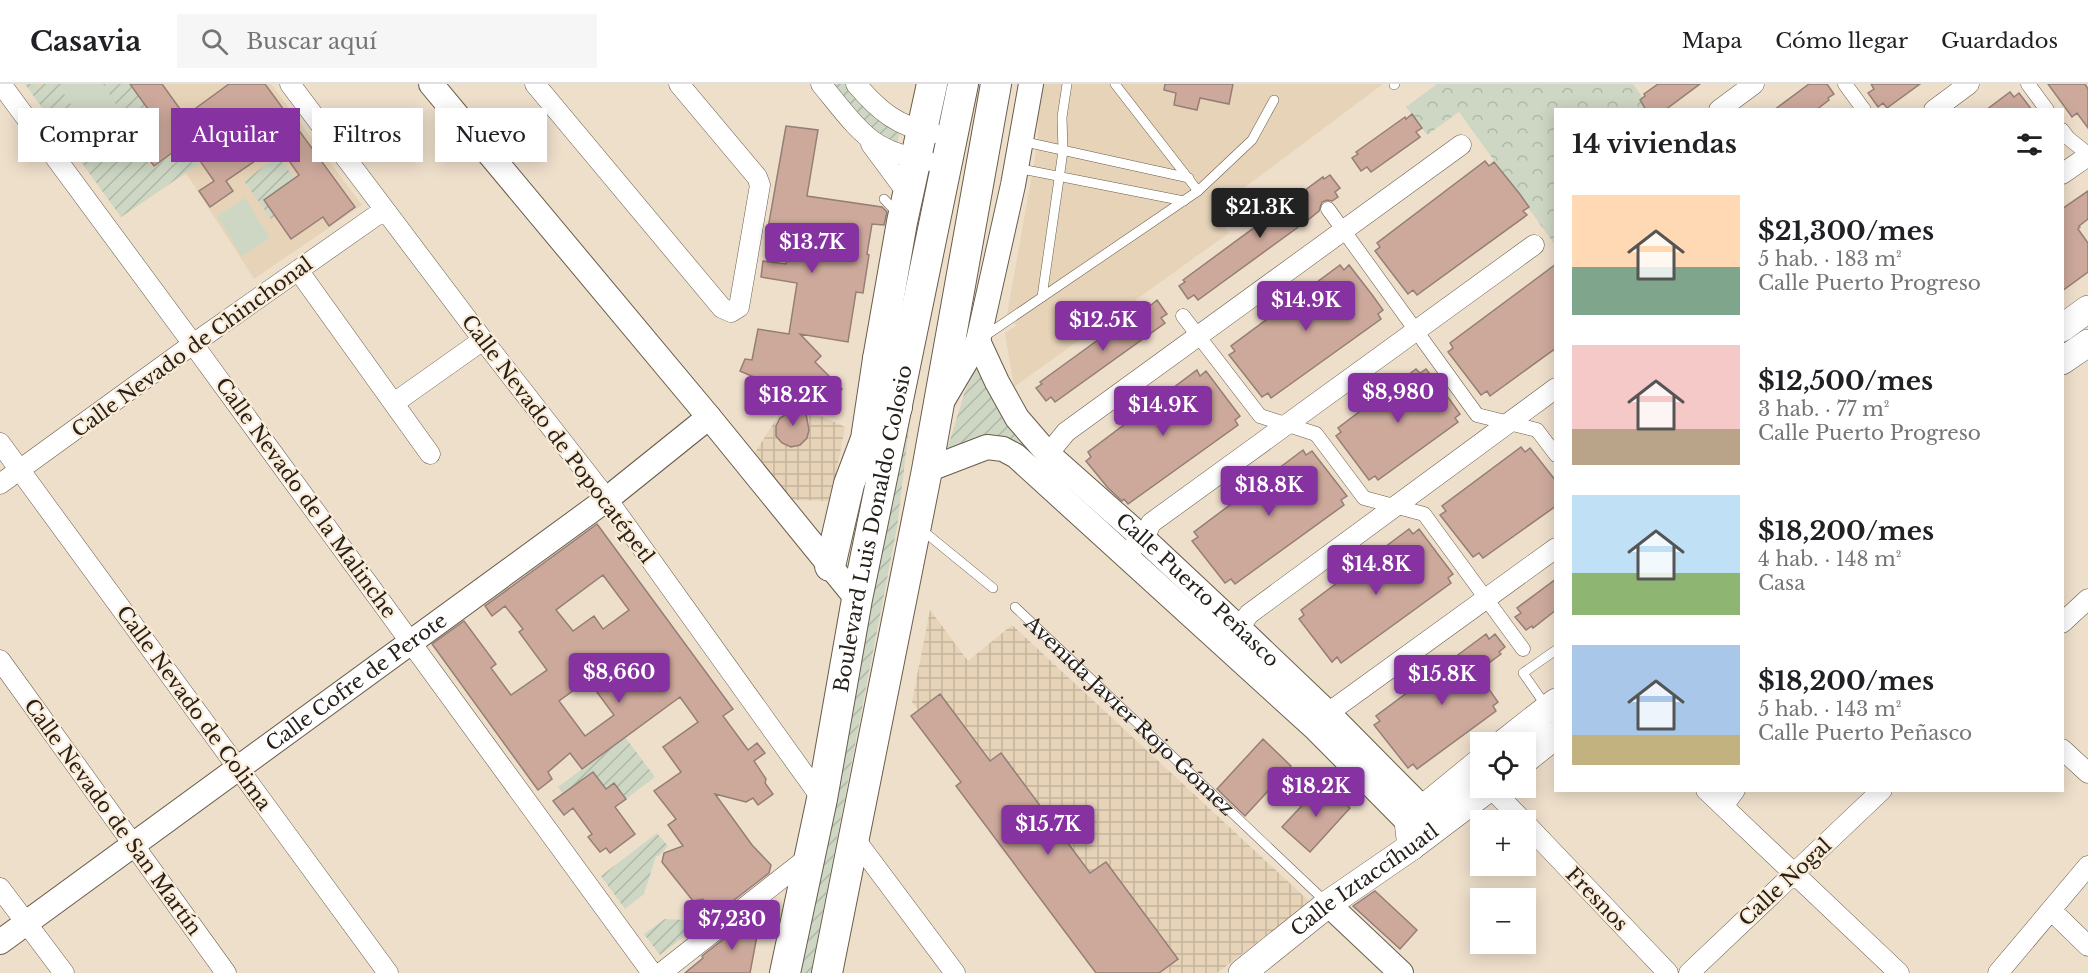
<!DOCTYPE html>
<html lang="es">
<head>
<meta charset="utf-8">
<style>
  :root { --surface:#fff; --page:#f6f6f6; --text:#202124; --muted:#757577; --line:#e0e0e0; --accent:#8732a1 }
  body { margin:0; font-family:"Libre Baskerville",serif; background:var(--page); color:var(--text); height:100vh; display:flex; flex-direction:column; font-size:22px; white-space:nowrap }
  * { box-sizing:border-box; margin:0 }
  p { font-size:20px; color:var(--muted) }
  .icon { flex:none; width:33px; height:33px; fill:none; stroke:currentColor; stroke-width:2; stroke-linecap:round; stroke-linejoin:round }
  .map { position:relative; flex:1; overflow:hidden }
  .panel { position:absolute; left:1554px; top:24px; width:510px; height:684px; display:flex; flex-direction:column; background:var(--surface); border-radius:0px; box-shadow:0 3px 15px #0003 }
  .panel>* { flex:none }
  .top-card { position:absolute; left:18px; top:24px; width:570px; height:54px; display:flex; gap:12px }
  .controls { position:absolute; left:1470px; top:648px; display:grid; gap:12px }
  .controls a { display:grid; place-items:center; width:66px; height:66px; border-radius:0px; background:var(--surface); box-shadow:0 3px 15px #0003; font-size:30px }
  .price { position:absolute; translate:-50% -51px; padding:0 14px; border-radius:6px; background:var(--accent); color:#fff; font-size:20px; line-height:39px; filter:drop-shadow(0 2px 3px #0008) }
  .price::after { content:''; position:absolute; left:50%; top:36px; width:18px; height:14px; margin-left:-9px; background:inherit; clip-path:polygon(0 0,100% 0,50% 100%) }
  .price.on { background:#222; color:#fff }
  ul { padding:0; list-style:none }
  li { display:flex; align-items:center; gap:18px; height:150px; padding:0 18px }
  li span { display:grid; place-items:center; flex:none; width:168px; height:120px; border-radius:0px; color:#555 }
  li>.icon { margin-inline-start:auto }
  span .icon { width:72px; height:72px; fill:#fffc; stroke-width:1 }
  li b { font-size:26px }
  h2 { display:flex; justify-content:space-between; align-items:center; height:72px; padding:0 18px; font-size:26px }
  .chip { padding:0 21px; border-radius:0px; background:var(--surface); box-shadow:0 3px 15px #0003; font-size:21px; line-height:54px }
  .chip.on { background:var(--accent); color:#fff }
  header { display:flex; align-items:center; gap:36px; box-sizing:border-box; height:84px; padding:0 30px; background:var(--surface); border-bottom:2px solid var(--line) }
  header strong { font-size:28px }
  nav { display:flex; gap:33px; margin-inline-start:auto; font-size:21px }
  .search { width:420px; height:54px; background:var(--page); display:flex; align-items:center; gap:15px; box-sizing:border-box; padding:0 21px; border-radius:0px; color:var(--muted); font-size:22px }
  .map>svg:first-child { display:block }
</style>
</head>
<body>
<header>
<strong>Casavia</strong>
<div class="search"><svg class="icon" aria-label="search" viewBox="0 0 24 24"><circle cx="10" cy="10" r="6"/><path d="M15 15l6 6"/></svg>Buscar aquí</div>
<nav><a>Mapa</a><a>Cómo llegar</a><a>Guardados</a></nav>
</header>
<div class="map">
<svg width="2088" height="889" viewBox="0 0 2088 889">
  <defs>
    <pattern id="industrial-grid" width="8" height="8" patternUnits="userSpaceOnUse" patternTransform="scale(1.5)"><rect width="8" height="8" fill="#e6d3b8"/><path d="M0 4h8M4 0v8" fill="none" stroke="#c5b59e"/></pattern>
    <pattern id="park-crowns" width="20" height="18" patternUnits="userSpaceOnUse" patternTransform="scale(1.5)"><rect width="20" height="18" fill="#cdd7c3"/><path d="M2 6a3 3 0 1 1 6 0M12 15a3 3 0 1 1 6 0" fill="none" stroke="#b0b8a7"/></pattern>
    <pattern id="garden-furrows" width="10" height="10" patternUnits="userSpaceOnUse" patternTransform="scale(1.5)"><rect width="10" height="10" fill="#cdd7c3"/><path d="M-1 1l2-2M0 10L10 0M9 11l2-2" fill="none" stroke="#b0b8a7"/></pattern>
  </defs>
  <rect width="100%" height="100%" fill="#eedfcb"/>
  <path fill="#e6d3b8" d="M25 0H271L362 121 254 195 186 89 121 133Z
    M1043 0H1383L1213 127 1229 149 1014 303 1005 249 1016 242 1007 230 1038 57V29Z"/>
  <path fill="url(#industrial-grid)" d="M788 317 845 343 831 417 793 416 754 370Z
    M930 526 968 577 1012 541 1310 818 1217 889H1110L912 618Z"/>
  <path fill="url(#park-crowns)" d="M1437 0H1633L1651 25 1556 26 1555 161 1459 28 1427 51 1406 23Z"/>
  <path fill="url(#garden-furrows)" d="M25 0H35L38 4 44 0H130L155 35 133 36 112 51 122 66 133 58 153 84 201 51 213 70 121 133Z
    M832 0H845L871 27 900 48 897 60C869 46 852 24 832 0Z
    M278 72 302 105 285 101 264 116 275 132 271 135 244 97Z
    M980 277 1024 358 1020 363C989 353 978 353 947 366L965 307Z
    M915 295 897 443 811 889H797Z
    M625 653 655 693 626 715 614 699 606 705 593 688 563 710 558 703Z
    M657 749 668 762 659 772H656L644 810 625 825 601 792Z
    M665 835 704 837 660 871 644 850Z"/>
  <path fill="#cdd7c3" d="M70 0H103L127 38 95 58 61 5Z
    M245 114 270 154 242 172 217 132Z"/>
  <path fill="#cda99c" stroke="#957e75" stroke-width="1.5" fill-rule="evenodd" d="M130 0H162L185 32 229 0H265L355 123 329 142 323 133 291 155 264 116 299 91 278 61 226 97 233 107 210 123 199 107 214 97 187 58 154 82 135 57 122 66 111 51 148 25Z
    M1165 0H1233L1229 20 1200 14 1197 26 1174 21 1176 9 1164 6Z
    M1658 0H1700L1665 26H1646L1640 16 1645 12 1644 10Z
    M1809 0H1827L1834 10 1828 14 1829 16 1816 26H1774Z
    M1871 0H1920L1887 24 1883 19 1878 23 1868 9 1874 5Z
    M2048 0H2085L2088 5V44L2077 29 2072 33Z
    M2010 8 2014 13 2019 9 2032 26H1986Z
    M1412 30 1422 44 1416 48 1420 53 1371 88 1367 83 1361 87 1352 74 1358 70 1356 68 1405 33 1406 35Z
    M786 42 818 46 807 112 882 123 887 128 884 141 872 140 867 170 869 171 863 209 856 208 848 258 800 250 821 272 815 278 842 305 826 324 740 287 745 275 752 276 758 245 789 250 797 199 761 193 763 177 786 180 791 146 768 144Z
    M1485 77 1489 82 1494 78 1519 109 1529 123 1523 127 1527 131 1417 211 1413 206 1408 210 1375 167 1380 163 1377 159Z
    M1330 91 1340 104 1335 108 1338 113 1332 117 1327 116 1322 118 1319 127 1308 136 1198 216 1194 211 1188 215 1179 202 1185 198 1183 196 1323 93 1324 95Z
    M2088 107V135L2079 142 2080 143 2078 145 2088 159V188L2062 207V125Z
    M1556 180V264L1490 312 1487 307 1481 311 1448 268 1453 264 1450 259Z
    M1340 181 1344 186 1349 181 1373 212 1383 226 1378 230 1381 235 1271 314 1268 309 1262 313 1229 271 1235 267 1231 262Z
    M1157 216 1167 230 1161 234 1165 239 1055 318 1051 313 1046 317 1036 304 1042 300 1040 298 1149 219 1151 221Z
    M1416 285 1420 289 1426 285 1450 316 1460 330 1455 334 1458 338 1378 396 1375 392 1369 396 1336 352 1341 348 1338 344Z
    M1197 286 1200 292 1206 287 1230 319 1240 332 1235 336 1238 341 1128 420 1124 415 1122 417 1108 404 1086 377 1091 373 1088 368Z
    M804 319 809 346 807 354 800 361 791 363 782 359 776 352V342L780 334Z
    M1521 363 1525 368 1530 364 1556 397V422L1483 474 1479 469 1473 473 1440 431 1446 427 1442 422Z
    M1303 366 1306 371 1312 367 1336 398 1347 412 1341 416 1344 421 1235 500 1231 495 1225 499 1192 457 1198 453 1194 448Z
    M597 440 733 625 723 632 748 666 757 659 765 669 754 677 766 695 765 699 773 710 758 721 753 714 746 718 715 710 752 761 771 781 769 789 716 830 703 815 693 817 662 778 664 769 683 762 668 741 676 735 654 707 681 688 663 663 698 638 680 613 582 685 570 669 548 688 552 695 538 706 432 560 464 537 496 580 491 584 511 611 547 586 519 548 523 545 505 522 492 532 485 522ZM603 491 629 526 603 545 594 532 573 547 556 526ZM588 596 614 631 585 652 559 617Z
    M1409 445 1413 450 1419 445 1443 477 1453 490 1448 494 1451 499 1341 579 1337 573 1332 578 1299 535 1304 531 1301 526Z
    M1556 495V526L1533 544 1532 542 1526 546 1515 533 1521 529 1517 524Z
    M1486 550 1489 555 1495 550 1505 563 1499 568 1501 570 1477 588 1498 618 1493 622 1496 627 1417 685 1413 680 1408 684 1374 641 1380 637 1376 632Z
    M940 610 990 677 1001 669 1090 789 1106 778 1178 875 1159 889H1096L956 702 961 698 911 632Z
    M1263 655 1291 682 1245 732 1217 705Z
    M593 688 606 705 614 699 626 715 615 723 635 750 610 769 606 764 600 768 588 753 592 750 573 724 564 731 553 717Z
    M1323 699 1350 724 1310 768 1282 743Z
    M1375 807 1417 846 1400 865 1353 822Z
    M762 825 750 889H685L703 874 702 872Z"/>
  <g fill="none" stroke-linecap="round" stroke-linejoin="round">
    <g stroke="#695c4b" stroke-width="10">
      <g id="service">
        <path d="M1115 0 1198 107"/>
        <path d="M1394 1 1395 0"/>
        <path d="M1021 57 1189 94"/>
        <path d="M1016 84 1184 117"/>
        <path d="M884 115 897 129"/>
        <path d="M1042 213 1063 67 1062 33 1067 0"/>
        <path d="M982 254 1198 107 1252 56 1274 16"/>
        <path d="M922 446 993 504"/>
        <path id="s1" d="M1015 523 1326 818"/>
        <path d="M1556 566 1523 589 1556 636"/>
      </g>
    </g>
    <g stroke="#695c4b" stroke-width="15">
      <path id="pedestrian" d="M1845 0 1864 26
        M2028 0 2047 26
        M2062 46 2068 54 2088 70
        M1328 125 1477 331 1537 346 1556 371
        M1183 232 1260 332 1316 350 1364 414 1424 430 1523 565"/>
    </g>
    <g stroke="#695c4b" stroke-width="21">
      <path id="minor" d="M1 0 193 260 652 889
        M290 0 483 256 607 415 822 715
        M535 0 722 224 731 228 739 223 760 101 757 93 679 0
        M821 0C837 19 858 49 879 61 894 70 910 73 927 77
        M856 0C878 26 898 43 933 49
        M1719 26 1754 0
        M1934 26 1969 0
        M871 60 908 110
        M2062 90 2088 72
        M298 186 430 370
        M394 319 483 256
        M0 359 388 889
        M1048 370 1066 348 1461 61
        M0 400 193 260 384 126
        M1133 463 1144 455 1151 439 1534 161
        M2062 539 2088 515
        M1228 552 1239 544 1249 530 1556 304
        M0 576 226 889
        M1321 640 1328 629 1556 464
        M2062 665 2088 689
        M1491 704 1522 736
        M1706 706 1899 889
        M1723 722 1735 706
        M1526 740 1668 889
        M854 754 955 889
        M0 804 64 889
        M2052 827 2088 862
        M661 889 810 772
        M1689 889 1882 706
        M1998 889 2088 782"/>
    </g>
    <g stroke="#695c4b" stroke-width="26">
      <g id="tertiary">
        <path d="M431 0 709 333 857 515"/>
        <path id="s2" d="M978 257 997 298 1017 334 1048 370 1144 455 1239 544 1328 629 1437 739"/>
        <path d="M943 316 978 257 1013 101 1031 0"/>
        <path d="M927 386 987 363 1003 365 1016 372 1317 646 1420 750"/>
        <path d="M1328 820 1401 889"/>
        <path id="s3" d="M0 858 607 415 709 333"/>
      </g>
    </g>
    <g stroke="#695c4b" stroke-width="28">
      <g id="secondary">
        <path d="M2062 244 2088 225"/>
        <path d="M2062 277 2088 259"/>
        <path d="M1505 658 1556 618"/>
        <path d="M1526 675 1556 651"/>
        <path d="M1411 763 1408 737 1480 678"/>
        <path id="s4" d="M1242 889 1328 820 1411 763 1489 704"/>
      </g>
    </g>
    <g stroke="#695c4b" stroke-width="32">
      <g id="primary">
        <path d="M897 323 878 275 902 138 932 0"/>
        <path d="M830 482 849 400 866 355 878 275"/>
        <path id="s5" d="M785 889 822 715 857 515 963 0"/>
        <path d="M827 889 927 386 996 0"/>
      </g>
    </g>
    <use href="#service" stroke="#fff" stroke-width="9"/>
    <use href="#pedestrian" stroke="#fff" stroke-width="14"/>
    <use href="#minor" stroke="#fff" stroke-width="20"/>
    <use href="#tertiary" stroke="#fff" stroke-width="24"/>
    <use href="#secondary" stroke="#fff" stroke-width="27"/>
    <use href="#primary" stroke="#fff" stroke-width="30"/>
  </g>
  <g text-anchor="middle" stroke-width="4.5" stroke-linejoin="round" paint-order="stroke">
    <g font-size="20" fill="#27211a" stroke="#fbecd8">
      <text transform="translate(192 263) rotate(-36)" y="7">Calle Nevado de Chinchonal</text>
      <text transform="translate(558 355) rotate(53)" y="7">Calle Nevado de Popocatépetl</text>
      <text transform="translate(306 414) rotate(54)" y="7">Calle Nevado de la Malinche</text>
      <text dy="7" stroke="none"><textPath href="#s5" startOffset="453">Boulevard Luis Donaldo Colosio</textPath></text>
      <text dy="7" stroke="none"><textPath href="#s2" startOffset="336">Calle Puerto Peñasco</textPath></text>
      <text dy="7" stroke="none"><textPath href="#s3" startOffset="441">Calle Cofre de Perote</textPath></text>
      <text transform="translate(194 624) rotate(54)" y="7">Calle Nevado de Colima</text>
      <text dy="7" stroke="none"><textPath href="#s1" startOffset="158">Avenida Javier Rojo Gómez</textPath></text>
      <text transform="translate(113 733) rotate(54)" y="7">Calle Nevado de San Martín</text>
      <text dy="7" stroke="none"><textPath href="#s4" startOffset="154">Calle Iztaccíhuatl</textPath></text>
      <text transform="translate(1785 798) rotate(-43)" y="7">Calle Nogal</text>
      <text transform="translate(1597 815) rotate(46)" y="7">Fresnos</text>
    </g>
  </g>
</svg>
<div class="controls">
<a><svg class="icon" aria-label="locate" viewBox="0 0 24 24"><circle cx="12" cy="12" r="6"/><path d="M12 2v4M12 18v4M2 12h4M18 12h4"/></svg></a>
<a>+</a>
<a>−</a>
</div>
<b class="price on" style="left:1260px;top:155px">$21.3K</b>
<b class="price" style="left:812px;top:190px">$13.7K</b>
<b class="price" style="left:1306px;top:248px">$14.9K</b>
<b class="price" style="left:1103px;top:268px">$12.5K</b>
<b class="price" style="left:1398px;top:340px">$8,980</b>
<b class="price" style="left:793px;top:343px">$18.2K</b>
<b class="price" style="left:1163px;top:353px">$14.9K</b>
<b class="price" style="left:1269px;top:433px">$18.8K</b>
<b class="price" style="left:1376px;top:512px">$14.8K</b>
<b class="price" style="left:619px;top:620px">$8,660</b>
<b class="price" style="left:1442px;top:622px">$15.8K</b>
<b class="price" style="left:1316px;top:734px">$18.2K</b>
<b class="price" style="left:1048px;top:772px">$15.7K</b>
<b class="price" style="left:732px;top:867px">$7,230</b>
<div class="top-card">
<a class="chip">Comprar</a>
<a class="chip on">Alquilar</a>
<a class="chip">Filtros</a>
<a class="chip">Nuevo</a>
</div>
<section class="panel">
<h2>14 viviendas<svg class="icon" aria-label="filters" viewBox="0 0 24 24"><path d="M4 7h16M4 17h16"/><circle cx="9" cy="7" r="2"/><circle cx="15" cy="17" r="2"/></svg></h2>
<ul>
<li><span style="background:linear-gradient(#ffd9b3 60%,#7fa58c 0)"><svg class="icon" aria-label="home" viewBox="0 0 24 24"><path d="M3 11l9-7 9 7M6 9v11h12V9"/></svg></span><div><b>$21,300/mes</b><p>5 hab. · 183 m²</p><p>Calle Puerto Progreso</p></div></li>
<li><span style="background:linear-gradient(#f6c9c9 70%,#b9a48a 0)"><svg class="icon" aria-label="home" viewBox="0 0 24 24"><path d="M3 11l9-7 9 7M6 9v11h12V9"/></svg></span><div><b>$12,500/mes</b><p>3 hab. · 77 m²</p><p>Calle Puerto Progreso</p></div></li>
<li><span style="background:linear-gradient(#bfe0f5 65%,#8fb573 0)"><svg class="icon" aria-label="home" viewBox="0 0 24 24"><path d="M3 11l9-7 9 7M6 9v11h12V9"/></svg></span><div><b>$18,200/mes</b><p>4 hab. · 148 m²</p><p>Casa</p></div></li>
<li><span style="background:linear-gradient(#a9c7e8 75%,#c2b280 0)"><svg class="icon" aria-label="home" viewBox="0 0 24 24"><path d="M3 11l9-7 9 7M6 9v11h12V9"/></svg></span><div><b>$18,200/mes</b><p>5 hab. · 143 m²</p><p>Calle Puerto Peñasco</p></div></li>
</ul>
</section>
</div>
</body>
</html>
